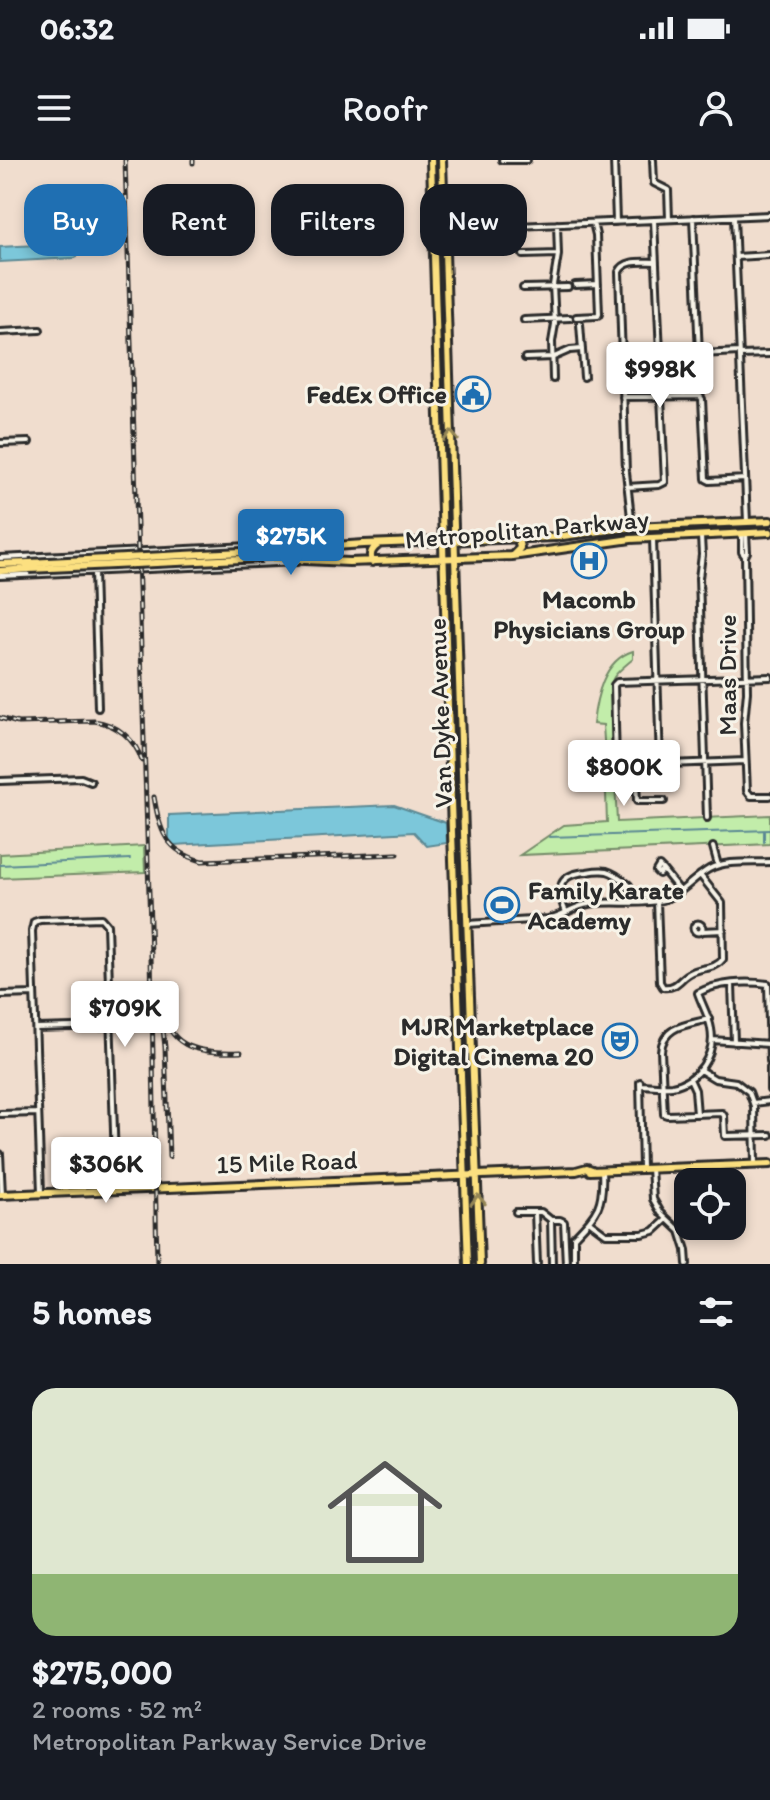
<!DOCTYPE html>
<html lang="en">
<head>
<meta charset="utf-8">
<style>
  :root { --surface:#171b24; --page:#20242c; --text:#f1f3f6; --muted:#9ea1a6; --accent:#1f6fb2 }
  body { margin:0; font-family:Itim,sans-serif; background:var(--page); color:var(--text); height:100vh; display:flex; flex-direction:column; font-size:30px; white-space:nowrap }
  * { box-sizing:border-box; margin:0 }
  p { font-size:26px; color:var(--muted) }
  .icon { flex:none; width:44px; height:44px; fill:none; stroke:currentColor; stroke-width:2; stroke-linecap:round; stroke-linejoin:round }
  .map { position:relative; height:1104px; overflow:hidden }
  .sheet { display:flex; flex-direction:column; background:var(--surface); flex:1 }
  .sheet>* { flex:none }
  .hud { position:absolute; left:24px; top:24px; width:722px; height:72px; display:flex; gap:16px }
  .fabs { position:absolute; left:674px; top:1008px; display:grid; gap:16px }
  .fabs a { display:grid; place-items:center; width:72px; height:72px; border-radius:16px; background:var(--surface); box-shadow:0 4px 12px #0003; font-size:40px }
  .price { position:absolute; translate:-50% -68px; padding:0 18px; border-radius:8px; background:#fff; color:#222; font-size:26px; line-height:52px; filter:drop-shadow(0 2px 4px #0008) }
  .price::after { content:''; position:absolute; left:50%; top:48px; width:24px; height:18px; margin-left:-12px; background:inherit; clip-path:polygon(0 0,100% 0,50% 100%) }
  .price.on { background:var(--accent); color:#fff }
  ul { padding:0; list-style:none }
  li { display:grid; align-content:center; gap:16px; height:424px; padding:0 32px }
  li span { display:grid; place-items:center; height:248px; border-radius:24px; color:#555 }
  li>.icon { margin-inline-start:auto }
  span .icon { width:144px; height:144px; fill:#fffc; stroke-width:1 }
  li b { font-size:34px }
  h2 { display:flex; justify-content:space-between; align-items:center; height:96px; padding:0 32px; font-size:34px }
  .tag { padding:0 28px; border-radius:24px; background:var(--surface); box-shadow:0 4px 12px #0003; font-size:28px; line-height:72px }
  .tag.on { background:var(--accent); color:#fff }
  .status { display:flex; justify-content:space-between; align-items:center; height:56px; padding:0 40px; background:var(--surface); direction:ltr }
  .status svg { height:22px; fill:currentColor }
  header { display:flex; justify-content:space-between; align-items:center; height:104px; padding:0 32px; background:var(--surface); font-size:36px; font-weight:600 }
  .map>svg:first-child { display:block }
</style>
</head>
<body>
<div class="status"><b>06:32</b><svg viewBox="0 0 49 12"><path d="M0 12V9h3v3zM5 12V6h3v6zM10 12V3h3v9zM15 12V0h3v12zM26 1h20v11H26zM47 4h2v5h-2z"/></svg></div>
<header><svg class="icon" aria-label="menu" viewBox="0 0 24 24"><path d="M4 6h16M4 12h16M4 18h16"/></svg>Roofr<svg class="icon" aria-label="person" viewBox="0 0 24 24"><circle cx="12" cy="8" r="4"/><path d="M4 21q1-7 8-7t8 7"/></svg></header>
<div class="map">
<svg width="770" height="1104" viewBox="0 0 770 1104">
  <rect width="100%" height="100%" fill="#f0ddce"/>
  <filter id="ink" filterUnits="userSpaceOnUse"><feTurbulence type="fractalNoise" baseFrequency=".0125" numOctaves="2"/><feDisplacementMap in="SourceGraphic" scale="16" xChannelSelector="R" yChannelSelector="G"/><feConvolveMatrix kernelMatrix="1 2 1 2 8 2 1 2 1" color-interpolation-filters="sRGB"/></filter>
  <g filter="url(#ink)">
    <path fill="#c2edaa" stroke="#768c6a" stroke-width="2" d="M633 491V499C628 503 615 514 613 519 610 524 611 535 611 541L617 662 770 655V684L520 695 564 665 607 662 606 633 594 628V597L605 596 603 565 593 564C596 538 603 500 633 491Z
      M144 686 145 712 0 718V694Z"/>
    <path fill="#7bc7da" stroke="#5b8994" stroke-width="2" d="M75 83 79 88 77 97 75 98 0 102V87Z
      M394 645 446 663 447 683 427 686 414 672 174 685 169 680V655Z"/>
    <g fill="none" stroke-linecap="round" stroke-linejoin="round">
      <path stroke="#5b8994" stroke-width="2" d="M764 671V682
        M549 677 770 670
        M0 705 130 699"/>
      <g stroke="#2b2b2b" stroke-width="10">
        <path id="minor" d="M502 0H527
          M614 0 616 62
          M653 0 654 23 668 30 669 59
          M734 57 747 362
          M693 58 699 194
          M654 60 660 193 664 196 739 192
          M445 69 770 55
          M523 95 558 94
          M736 97 770 95
          M575 125 598 124
          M523 128 568 127
          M576 157 598 156 599 154 596 75 593 63
          M524 160 570 158
          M580 164 584 217
          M0 172 40 170
          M740 195 770 194
          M525 198 554 197 570 190 582 189
          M553 219 552 182 555 164 553 125 558 95 557 64
          M623 237 700 236 702 239 706 319 710 321 745 319
          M0 283 29 282
          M627 327 659 325 665 322 661 236
          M632 367 626 312 619 112C625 99 643 102 655 102
          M746 373 747 392 745 396 747 532 744 563 747 631 751 636H770
          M742 374V392L745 396
          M701 377 702 395 699 418 707 658
          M653 379 660 604
          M0 398 291 384 305 387
          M94 412 98 548
          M0 416 297 402
          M745 601 618 606 616 602 614 525 617 522 770 517
          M635 605 637 641H664
          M0 621 81 618 91 622
          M713 687 718 705
          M659 706 663 710 659 714 656 711Z
          M663 710 680 731
          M657 741 660 822 663 827C678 829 680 817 692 812 703 807 716 809 723 799L722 743 700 715
          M566 752C555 728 559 714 587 712 593 711 601 710 607 711 615 713 623 720 629 725L632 742
          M693.5 768a4.5 4.5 0 1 1 9 0a4.5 4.5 0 1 1-9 0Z
          M467 764 548 759C563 756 574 746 589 744 613 740 639 746 663 740 681 735 693 718 709 709 726 700 751 703 770 702
          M702 771 723 770
          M732 824 734 882
          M0 835 34 834
          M709 859C688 865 663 865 661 891L664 954 667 955 722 953 724 956 725 976 770 975
          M36 868 109 866
          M712 880 769 884
          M770 908V930
          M700 910 715 919 736 922 749 932 754 946 755 1004
          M690 919 695 930 697 954
          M640 922 642 1008
          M640 925C651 925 661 927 672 926 698 921 716 895 711 869 709 856 702 845 698 833 718 822 746 821 768 824L770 901
          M753 943 770 941
          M0 954 38 953
          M0 994 2 1034
          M651 1008 653 1039 661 1053 680 1071 686 1090 687 1104
          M41 1033 32 771 34 762 40 760 101 758 107 765 116 1030
          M516 1052H541L551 1060H560L564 1062 566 1104
          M535 1052 537 1104
          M551 1060 552 1104
          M590 1062 606 1074H642L654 1071 667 1059
          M574 1104V1077C598 1052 604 1046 602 1010"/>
      </g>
      <g stroke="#2b2b2b" stroke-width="12">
        <path id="major" d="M431 0 452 673 468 1104
          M442 0 465 703 480 1104
          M261 391 364 384 555 377 632 367 770 361
          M512 396 520 388 518 378
          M262 398 349 402 512 396 631 379 770 372
          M372 402C369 393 372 389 379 384
          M0 404 29 403
          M0 411 29 409
          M590 1011 770 1004
          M0 1035 576 1011 587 1008 592 1010"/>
      </g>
      <use href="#minor" stroke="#f7f3e8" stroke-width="4"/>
      <use href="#major" stroke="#fce080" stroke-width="6"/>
      <g stroke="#2b2b2b" stroke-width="5">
        <path id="rail" d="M125 0 151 795 157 1104
          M193 0V3
          M0 558 18 563 94 561C117 564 135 579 142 601
          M154 637C160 671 165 691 202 701L398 694
          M161 836C164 888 196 894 241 892
          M162 860 165 887 169 997"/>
      </g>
      <use href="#rail" stroke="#f7f3e8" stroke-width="2" stroke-dasharray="6" stroke-linecap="butt"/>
      <g stroke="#2b2b2b" stroke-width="12" stroke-linecap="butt">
        <path id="major-bridge" d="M29 403 261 391
          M29 409 262 398"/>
      </g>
      <use href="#major-bridge" stroke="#fce080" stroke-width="6"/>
    </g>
    <defs><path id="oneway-chevron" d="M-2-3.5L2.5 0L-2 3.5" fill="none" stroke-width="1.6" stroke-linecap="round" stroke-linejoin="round" transform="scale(2)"/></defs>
    <g stroke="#948656">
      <use href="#oneway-chevron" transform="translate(451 276) rotate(-92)"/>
      <use href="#oneway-chevron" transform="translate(478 1040) rotate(-92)"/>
    </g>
  </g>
  <defs>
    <g id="civic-ring" transform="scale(1.8)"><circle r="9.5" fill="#f7f3e8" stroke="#1f6fb2" stroke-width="1.5"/><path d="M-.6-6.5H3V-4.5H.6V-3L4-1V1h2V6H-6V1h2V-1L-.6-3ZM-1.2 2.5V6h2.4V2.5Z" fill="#1f6fb2"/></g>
    <g id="hospital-ring" transform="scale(1.8)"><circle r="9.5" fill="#f7f3e8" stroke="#1f6fb2" stroke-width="1.5"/><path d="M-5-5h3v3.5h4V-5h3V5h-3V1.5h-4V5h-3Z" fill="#1f6fb2"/></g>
    <g id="stadium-ring" transform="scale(1.8)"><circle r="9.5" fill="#f7f3e8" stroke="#1f6fb2" stroke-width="1.5"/><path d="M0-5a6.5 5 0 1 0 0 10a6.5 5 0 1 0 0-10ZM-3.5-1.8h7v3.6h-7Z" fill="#1f6fb2"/></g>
    <g id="theatre-ring" transform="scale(1.8)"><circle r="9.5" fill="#f7f3e8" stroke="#1f6fb2" stroke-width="1.5"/><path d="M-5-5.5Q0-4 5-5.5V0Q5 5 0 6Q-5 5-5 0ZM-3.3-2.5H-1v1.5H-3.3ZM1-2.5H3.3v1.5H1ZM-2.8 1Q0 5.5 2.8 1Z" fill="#1f6fb2"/></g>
  </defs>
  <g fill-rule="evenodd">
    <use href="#civic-ring" x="473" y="234"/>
    <use href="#hospital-ring" x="589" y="401"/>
    <use href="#stadium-ring" x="502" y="745"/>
    <use href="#theatre-ring" x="620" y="881"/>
  </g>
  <g text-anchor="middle" stroke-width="6" stroke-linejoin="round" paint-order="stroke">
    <g font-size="26" font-weight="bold" fill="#2b2b2b" stroke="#f7f3e8" text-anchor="end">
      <text x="447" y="243">FedEx Office</text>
      <text x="589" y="448" text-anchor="middle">Macomb<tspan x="589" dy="30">Physicians Group</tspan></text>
      <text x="528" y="739" text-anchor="start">Family Karate<tspan x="528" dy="30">Academy</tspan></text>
      <text x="594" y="875">MJR Marketplace<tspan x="594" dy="30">Digital Cinema 20</tspan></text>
    </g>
    <g font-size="26" fill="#2b2b2b" stroke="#f7f3e8">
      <text transform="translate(527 369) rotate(-5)" y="9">Metropolitan Parkway</text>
      <text transform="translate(727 515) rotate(-90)" y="9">Maas Drive</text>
      <text transform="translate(440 553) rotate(-92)" y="9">Van Dyke Avenue</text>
      <text transform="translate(287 1002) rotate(-2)" y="9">15 Mile Road</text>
    </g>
  </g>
</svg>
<div class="fabs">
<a><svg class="icon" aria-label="locate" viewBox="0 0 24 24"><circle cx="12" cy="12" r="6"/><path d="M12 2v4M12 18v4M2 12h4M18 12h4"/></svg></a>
</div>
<b class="price" style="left:660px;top:250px">$998K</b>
<b class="price on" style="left:291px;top:417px">$275K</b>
<b class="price" style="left:624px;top:648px">$800K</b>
<b class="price" style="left:125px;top:889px">$709K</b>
<b class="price" style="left:106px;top:1045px">$306K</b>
<div class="hud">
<a class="tag on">Buy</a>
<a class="tag">Rent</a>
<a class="tag">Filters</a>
<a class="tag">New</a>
</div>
</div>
<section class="sheet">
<h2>5 homes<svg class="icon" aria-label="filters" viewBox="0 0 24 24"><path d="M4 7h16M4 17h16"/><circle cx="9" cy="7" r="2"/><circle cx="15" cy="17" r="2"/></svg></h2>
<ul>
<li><span style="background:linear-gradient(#dfe7d0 75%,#8fb573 0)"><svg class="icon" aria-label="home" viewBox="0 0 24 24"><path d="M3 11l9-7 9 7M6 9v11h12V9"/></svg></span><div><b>$275,000</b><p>2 rooms · 52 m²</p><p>Metropolitan Parkway Service Drive</p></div></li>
</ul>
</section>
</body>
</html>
